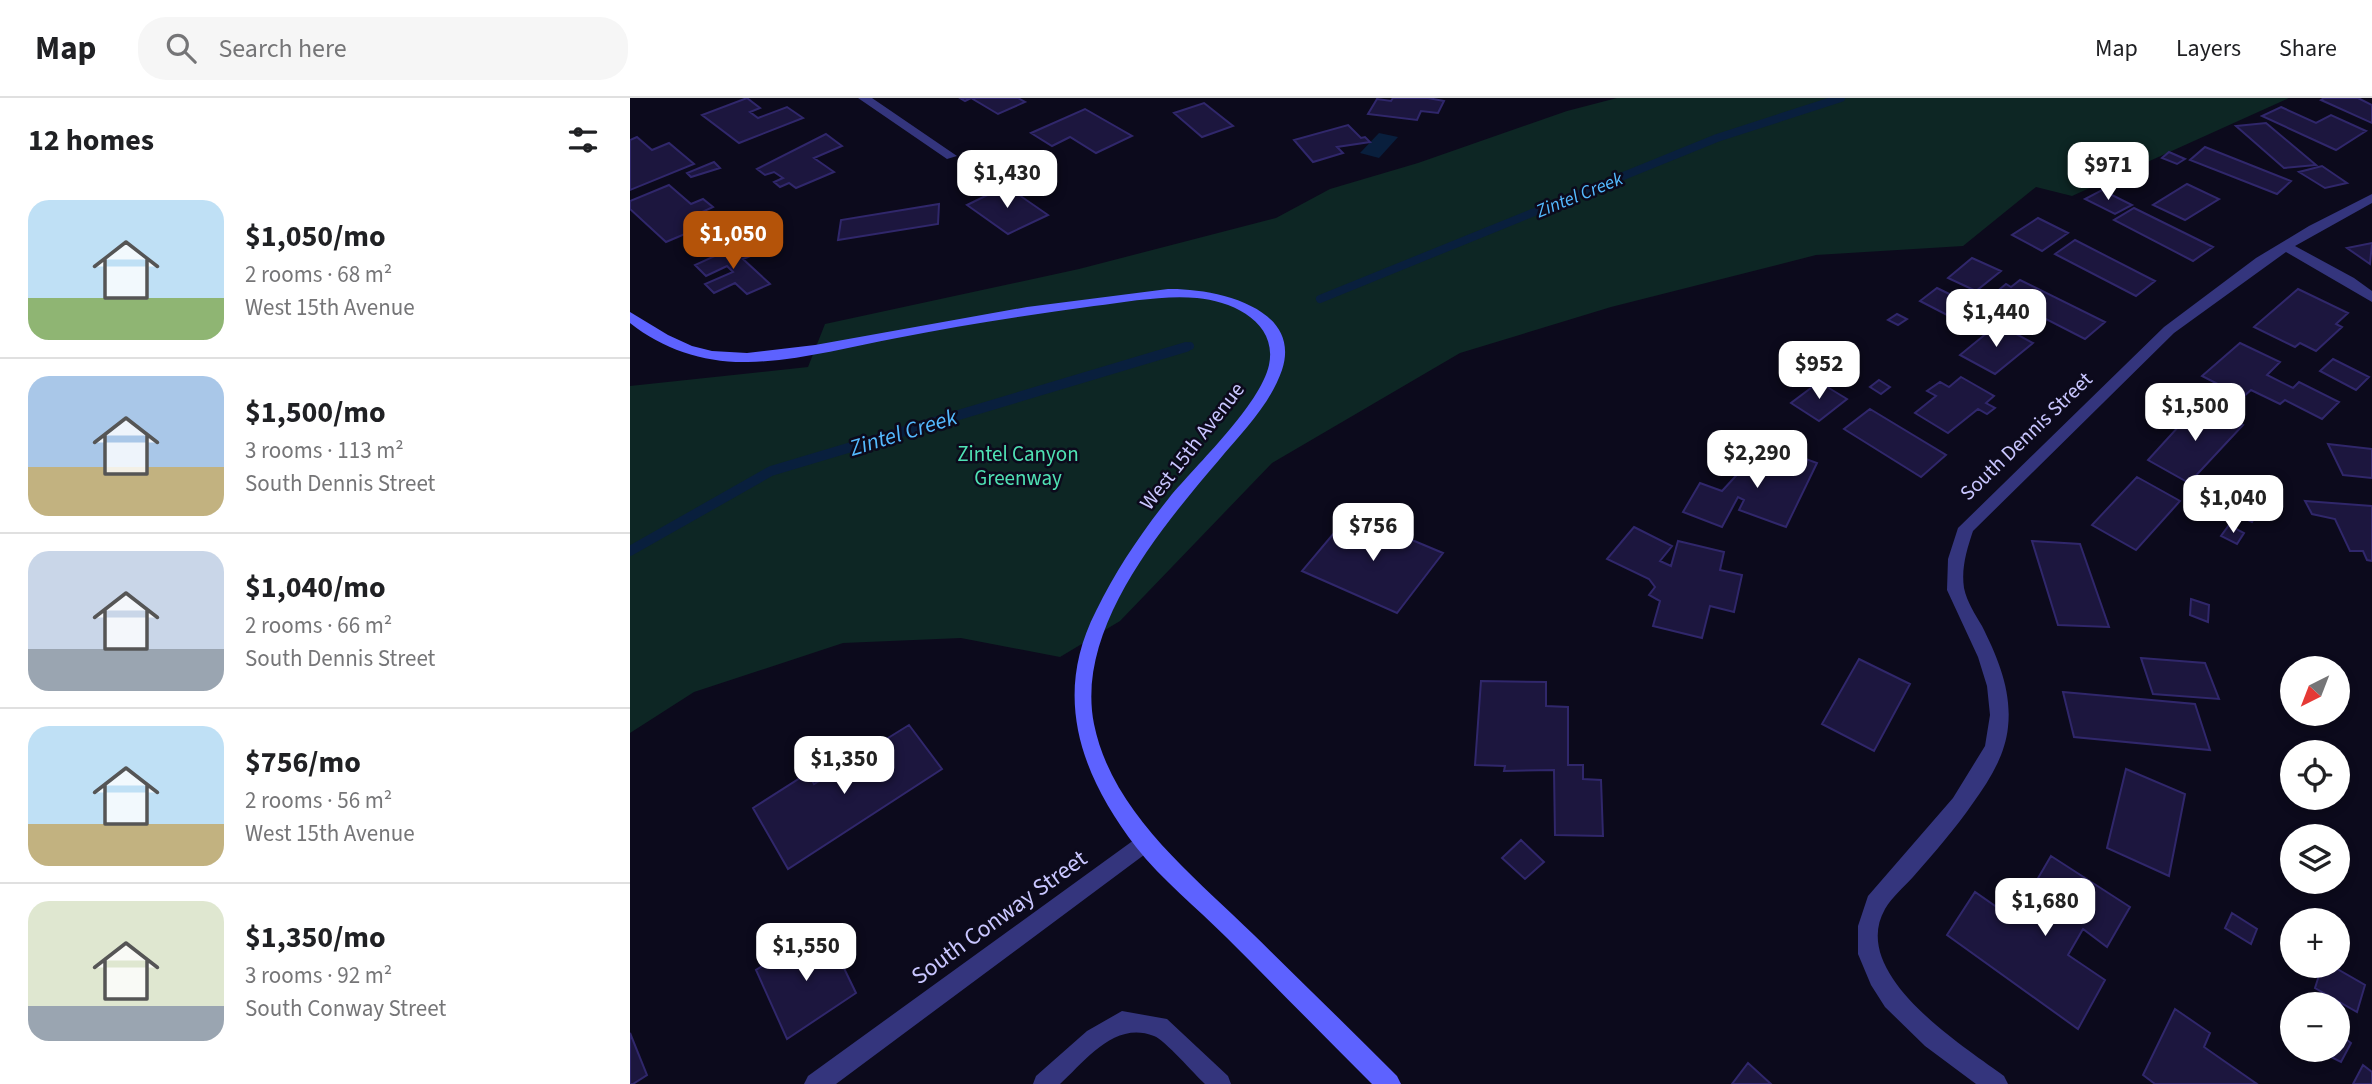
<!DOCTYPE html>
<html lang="en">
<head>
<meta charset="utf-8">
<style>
  :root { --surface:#fff; --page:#f6f6f6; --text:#202124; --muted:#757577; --line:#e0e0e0; --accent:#b45309 }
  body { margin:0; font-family:"Source Sans 3",sans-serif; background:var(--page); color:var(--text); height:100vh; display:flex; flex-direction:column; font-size:26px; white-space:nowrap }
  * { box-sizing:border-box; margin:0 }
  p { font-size:23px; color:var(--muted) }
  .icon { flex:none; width:38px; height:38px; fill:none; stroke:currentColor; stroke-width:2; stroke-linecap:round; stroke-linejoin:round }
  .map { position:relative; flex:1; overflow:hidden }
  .sheet { display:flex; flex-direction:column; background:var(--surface); width:630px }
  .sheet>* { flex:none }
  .needle { width:46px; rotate:222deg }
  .buttons { position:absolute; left:1650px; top:558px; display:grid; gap:14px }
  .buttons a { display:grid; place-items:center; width:70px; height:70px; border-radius:50%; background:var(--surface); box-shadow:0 4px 10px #0003; font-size:35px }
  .price { position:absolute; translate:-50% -60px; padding:0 16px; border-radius:14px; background:#fff; color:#222; font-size:23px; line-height:46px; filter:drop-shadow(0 2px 4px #0008) }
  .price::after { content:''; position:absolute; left:50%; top:42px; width:21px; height:16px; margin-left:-10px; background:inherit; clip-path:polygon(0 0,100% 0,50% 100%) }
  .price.selected { background:var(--accent); color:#fff }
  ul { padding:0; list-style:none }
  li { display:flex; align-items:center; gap:21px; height:175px; padding:0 28px }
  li+li { border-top:2px solid var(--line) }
  li span { display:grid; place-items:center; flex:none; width:196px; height:140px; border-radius:21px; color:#555 }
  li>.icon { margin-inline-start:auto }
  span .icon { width:84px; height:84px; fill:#fffc; stroke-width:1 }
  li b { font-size:30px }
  h2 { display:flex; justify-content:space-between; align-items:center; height:84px; padding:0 28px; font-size:30px }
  header { display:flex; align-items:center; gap:42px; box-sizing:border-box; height:98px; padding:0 35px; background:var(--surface); border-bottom:2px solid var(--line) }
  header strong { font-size:33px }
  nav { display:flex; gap:38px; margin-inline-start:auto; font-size:24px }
  .search { width:490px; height:63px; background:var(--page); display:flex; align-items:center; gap:18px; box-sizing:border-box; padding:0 24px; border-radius:28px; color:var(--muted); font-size:26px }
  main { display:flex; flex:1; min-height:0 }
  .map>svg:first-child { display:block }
</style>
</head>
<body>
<header>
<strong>Map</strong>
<div class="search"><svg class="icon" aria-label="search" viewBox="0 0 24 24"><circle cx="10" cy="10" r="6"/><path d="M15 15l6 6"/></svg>Search here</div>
<nav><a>Map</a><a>Layers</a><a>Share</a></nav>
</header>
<main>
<section class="sheet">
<h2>12 homes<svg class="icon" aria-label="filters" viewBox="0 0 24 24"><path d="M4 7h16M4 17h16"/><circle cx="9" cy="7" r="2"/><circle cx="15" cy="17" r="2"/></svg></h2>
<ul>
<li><span style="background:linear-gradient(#bfe0f5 70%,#8fb573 0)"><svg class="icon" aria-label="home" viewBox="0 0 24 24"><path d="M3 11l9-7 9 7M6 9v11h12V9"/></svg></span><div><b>$1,050/mo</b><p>2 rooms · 68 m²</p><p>West 15th Avenue</p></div></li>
<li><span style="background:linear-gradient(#a9c7e8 65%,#c2b280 0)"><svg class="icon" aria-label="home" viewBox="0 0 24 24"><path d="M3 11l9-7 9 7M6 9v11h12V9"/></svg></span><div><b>$1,500/mo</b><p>3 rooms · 113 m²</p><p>South Dennis Street</p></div></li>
<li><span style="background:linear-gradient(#c9d6e8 70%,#9aa5b1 0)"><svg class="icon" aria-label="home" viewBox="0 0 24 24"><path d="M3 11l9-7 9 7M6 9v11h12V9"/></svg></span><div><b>$1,040/mo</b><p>2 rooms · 66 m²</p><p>South Dennis Street</p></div></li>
<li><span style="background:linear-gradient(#bfe0f5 70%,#c2b280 0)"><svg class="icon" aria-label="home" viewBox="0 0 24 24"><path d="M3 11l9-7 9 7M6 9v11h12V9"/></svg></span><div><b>$756/mo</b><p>2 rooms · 56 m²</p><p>West 15th Avenue</p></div></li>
<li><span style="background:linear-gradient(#dfe7d0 75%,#9aa5b1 0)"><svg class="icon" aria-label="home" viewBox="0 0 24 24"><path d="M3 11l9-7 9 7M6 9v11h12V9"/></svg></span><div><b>$1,350/mo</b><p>3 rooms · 92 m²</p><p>South Conway Street</p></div></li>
</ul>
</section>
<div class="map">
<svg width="1742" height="986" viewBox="0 0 1742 986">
  <rect width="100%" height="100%" fill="#0c0a1c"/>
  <path fill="#0d2624" d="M987 0H1659L1442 98 1406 89 1333 148 1186 157 981 209 830 255 642 365 490 523 430 559 331 540 213 545 64 594 0 635V288L178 269 195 226 449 171 646 120 700 91 788 65 937 13Z"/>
  <path fill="#091f3d" d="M749 35 768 39 749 60 730 55Z"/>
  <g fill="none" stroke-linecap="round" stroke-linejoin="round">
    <path stroke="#091f3d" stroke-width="8" d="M690 201 1087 40 1211 0
      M550 251 560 248"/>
    <path stroke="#091f3d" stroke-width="10" d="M0 453 141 373 556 249"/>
  </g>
  <path fill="#1c163e" stroke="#30276b" stroke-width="2" d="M117 0 130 10 120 14 128 20 157 9 173 20 109 45 72 17Z
    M330 0H388L395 4 368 16 341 0 335 3Z
    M763 0H798L814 3 808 15 791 13 787 22 738 16 747 1 761 3Z
    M1694 0H1728L1742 7V25L1691 2Z
    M574 5 603 28 572 39 544 15Z
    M1651 9 1686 25 1701 17 1736 33 1706 52 1632 18Z
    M455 11 502 38 466 55 440 39 422 48 401 35Z
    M1636 25 1686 67 1654 70 1606 28Z
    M718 27 731 40 735 39 740 44 707 49 713 55 683 64 664 42Z
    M196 36 212 48 184 60 204 74 166 90 159 85 150 89 144 84 153 80 144 74 135 77 127 71Z
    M7 39 22 52 39 45 64 66 0 92V42Z
    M1575 49 1661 83 1647 96 1560 62Z
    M1539 54 1555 61 1547 66 1532 60Z
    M84 64 90 70 61 79 57 75Z
    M1692 68 1717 85 1695 90 1669 74Z
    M1557 86 1589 101 1555 122 1523 107Z
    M39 87 61 106 73 101 83 109 70 115 81 125 36 144 0 111V103Z
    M376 88 418 117 378 136 337 107Z
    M1472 92 1502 107 1485 116 1455 101Z
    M309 106 308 126 208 142 211 122Z
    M1504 110 1583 149 1563 163 1484 122Z
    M1408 120 1438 135 1412 153 1382 137Z
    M1445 142 1525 183 1506 198 1425 156Z
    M1742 145 1740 166 1717 150Z
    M111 146 123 157 113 161 140 186 117 196 105 185 84 195 75 186 103 174 97 168 76 178 65 167Z
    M1342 160 1371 173 1346 193 1318 180Z
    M1390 182 1475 224 1455 241 1365 195 1376 186 1381 189Z
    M1307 190 1338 205 1321 219 1290 203Z
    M1668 191 1718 215 1706 226 1712 229 1686 253 1670 245 1665 249 1624 229Z
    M1267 216 1277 221 1268 227 1258 222Z
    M1368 226 1403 245 1365 276 1330 257Z
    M1610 245 1650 264 1637 277 1663 290 1669 284 1709 304 1692 321 1655 302 1650 306 1621 292 1613 299 1572 278Z
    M1703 261 1739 279 1726 292 1690 273Z
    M1331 279 1364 298 1356 305 1365 310 1357 316 1348 311 1318 335 1285 315 1306 298 1297 293 1310 284 1319 289Z
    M1249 282 1260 289 1251 296 1240 289Z
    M1189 284 1217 301 1189 323 1161 305Z
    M1570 305 1613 327 1559 385 1518 362Z
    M1240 311 1316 357 1291 379 1214 331Z
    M1698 346 1742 351V380L1713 377Z
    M1143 349 1187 365 1156 429 1109 412 1114 402 1108 399 1092 429 1053 414 1070 385 1092 393 1126 356 1138 360Z
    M1507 379 1550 403 1506 452 1462 427Z
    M1675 403 1742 408V463L1737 462 1733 453H1720L1705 421 1682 416Z
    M1612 406 1628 413 1622 424 1607 417Z
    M720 416 813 455 767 515 672 473Z
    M1599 427 1614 435 1607 446 1591 438Z
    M1004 429 1042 448 1030 463 1041 468 1048 443 1094 454 1090 472 1112 477 1104 514 1080 508 1072 540 1023 528 1030 503 1019 497 1025 489 1019 481 977 461Z
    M1402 443 1450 446 1479 529 1428 527Z
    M1561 501 1579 507 1578 524 1560 517Z
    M1511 560 1575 565 1589 601 1523 596Z
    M1229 561 1280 586 1244 653 1192 626Z
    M851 583 916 584V608L938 609V667H953V681L971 682 973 738 925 737 924 672 874 673 875 668 845 667Z
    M1433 594 1565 606 1580 652 1444 639Z
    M279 627 312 671 158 771 123 710 178 675 184 686Z
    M1496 671 1555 696 1539 778 1477 750Z
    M891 742 914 764 895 781 872 760Z
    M1421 758 1500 809 1477 849 1453 831 1438 857 1475 882 1448 931 1317 837 1345 794 1384 821Z
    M1602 815 1627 831 1621 846 1595 830Z
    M194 829 226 895 157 941 126 872Z
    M1692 868H1702L1735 887 1727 914 1685 890Z
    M1545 911 1580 935 1574 949 1627 986H1525L1513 977Z
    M1708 929 1711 932 1709 936 1721 945 1711 964 1687 952H1708Z
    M0 935 17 977 3 986H0Z
    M1118 965 1141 986H1102Z
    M1733 967 1742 974V986H1723Z"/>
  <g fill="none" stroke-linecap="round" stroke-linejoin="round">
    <path fill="#34357d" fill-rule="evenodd" d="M492 913 537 921 598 978 601 986H575C564 976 535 942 524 938 485 922 455 963 430 986H403L406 978 457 933Z"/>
    <path fill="#34357d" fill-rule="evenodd" d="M228 0H242L327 58 317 61Z
      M1742 96V105L1665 148 1724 180 1742 193V204L1656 154 1544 235 1343 433C1337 451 1331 470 1334 490 1337 504 1345 516 1352 528 1368 560 1382 593 1378 629 1375 658 1359 683 1343 705 1325 731 1304 755 1283 779 1274 789 1262 799 1255 811 1218 876 1332 947 1374 978L1378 986H1346L1295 948 1255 909 1241 887 1228 856V828L1238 798 1323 700 1355 648 1360 617 1357 588 1348 559 1317 492 1318 461 1328 430 1534 229 1626 160 1679 128Z
      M515 734 522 737 525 744 522 751 206 986H174L178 978Z"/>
    <path fill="#5d62ff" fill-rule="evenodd" d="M538 191C582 190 673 208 652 272 640 307 612 334 589 362 532 429 445 531 464 626 482 715 563 777 624 837 672 884 720 931 767 978L771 986H742C693 937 645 888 596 839 567 810 532 782 506 749 451 677 422 599 466 513 486 472 511 435 539 400 567 366 630 307 639 267 648 224 602 203 567 200 533 197 498 204 464 208 398 217 333 227 267 240 218 249 169 263 118 264 75 265 34 252 0 225V214L38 237 62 248 82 253 117 255 185 247 397 209Z"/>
  </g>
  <g text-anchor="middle" stroke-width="5" stroke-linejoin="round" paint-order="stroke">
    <g font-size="19" font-style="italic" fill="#54baff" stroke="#0c0a1c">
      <text transform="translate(949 96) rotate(-22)" y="7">Zintel Creek</text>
    </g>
    <g font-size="21" fill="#c9c6ff" stroke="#0c0a1c">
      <text transform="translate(1396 338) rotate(-44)" y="7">South Dennis Street</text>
      <text transform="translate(562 348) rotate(-52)" y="7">West 15th Avenue</text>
    </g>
    <g font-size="21" fill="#4fe2b4" stroke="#0c0a1c">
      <text x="388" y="363">Zintel Canyon<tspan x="388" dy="24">Greenway</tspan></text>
    </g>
    <g font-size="23" font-style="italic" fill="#54baff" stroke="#0c0a1c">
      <text transform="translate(273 334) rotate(-17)" y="8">Zintel Creek</text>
    </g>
    <g font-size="24" fill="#c9c6ff" stroke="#0c0a1c">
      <text transform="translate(369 819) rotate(-36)" y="8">South Conway Street</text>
    </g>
  </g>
</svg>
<div class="buttons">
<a><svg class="needle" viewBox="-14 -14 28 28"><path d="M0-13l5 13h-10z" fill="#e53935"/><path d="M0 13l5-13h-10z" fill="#757577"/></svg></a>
<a><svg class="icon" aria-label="locate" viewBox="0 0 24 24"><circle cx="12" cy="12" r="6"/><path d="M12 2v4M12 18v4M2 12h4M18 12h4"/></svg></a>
<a><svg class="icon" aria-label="layers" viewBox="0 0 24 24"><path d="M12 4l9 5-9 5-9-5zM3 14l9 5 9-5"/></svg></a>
<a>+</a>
<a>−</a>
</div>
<b class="price" style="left:1478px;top:104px">$971</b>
<b class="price" style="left:377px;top:112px">$1,430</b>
<b class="price selected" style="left:103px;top:173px">$1,050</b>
<b class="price" style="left:1366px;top:251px">$1,440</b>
<b class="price" style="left:1189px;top:303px">$952</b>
<b class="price" style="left:1565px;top:345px">$1,500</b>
<b class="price" style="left:1127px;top:392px">$2,290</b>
<b class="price" style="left:1603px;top:437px">$1,040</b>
<b class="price" style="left:743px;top:465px">$756</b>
<b class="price" style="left:214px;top:698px">$1,350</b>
<b class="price" style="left:1415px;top:840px">$1,680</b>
<b class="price" style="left:176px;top:885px">$1,550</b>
</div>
</main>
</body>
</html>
